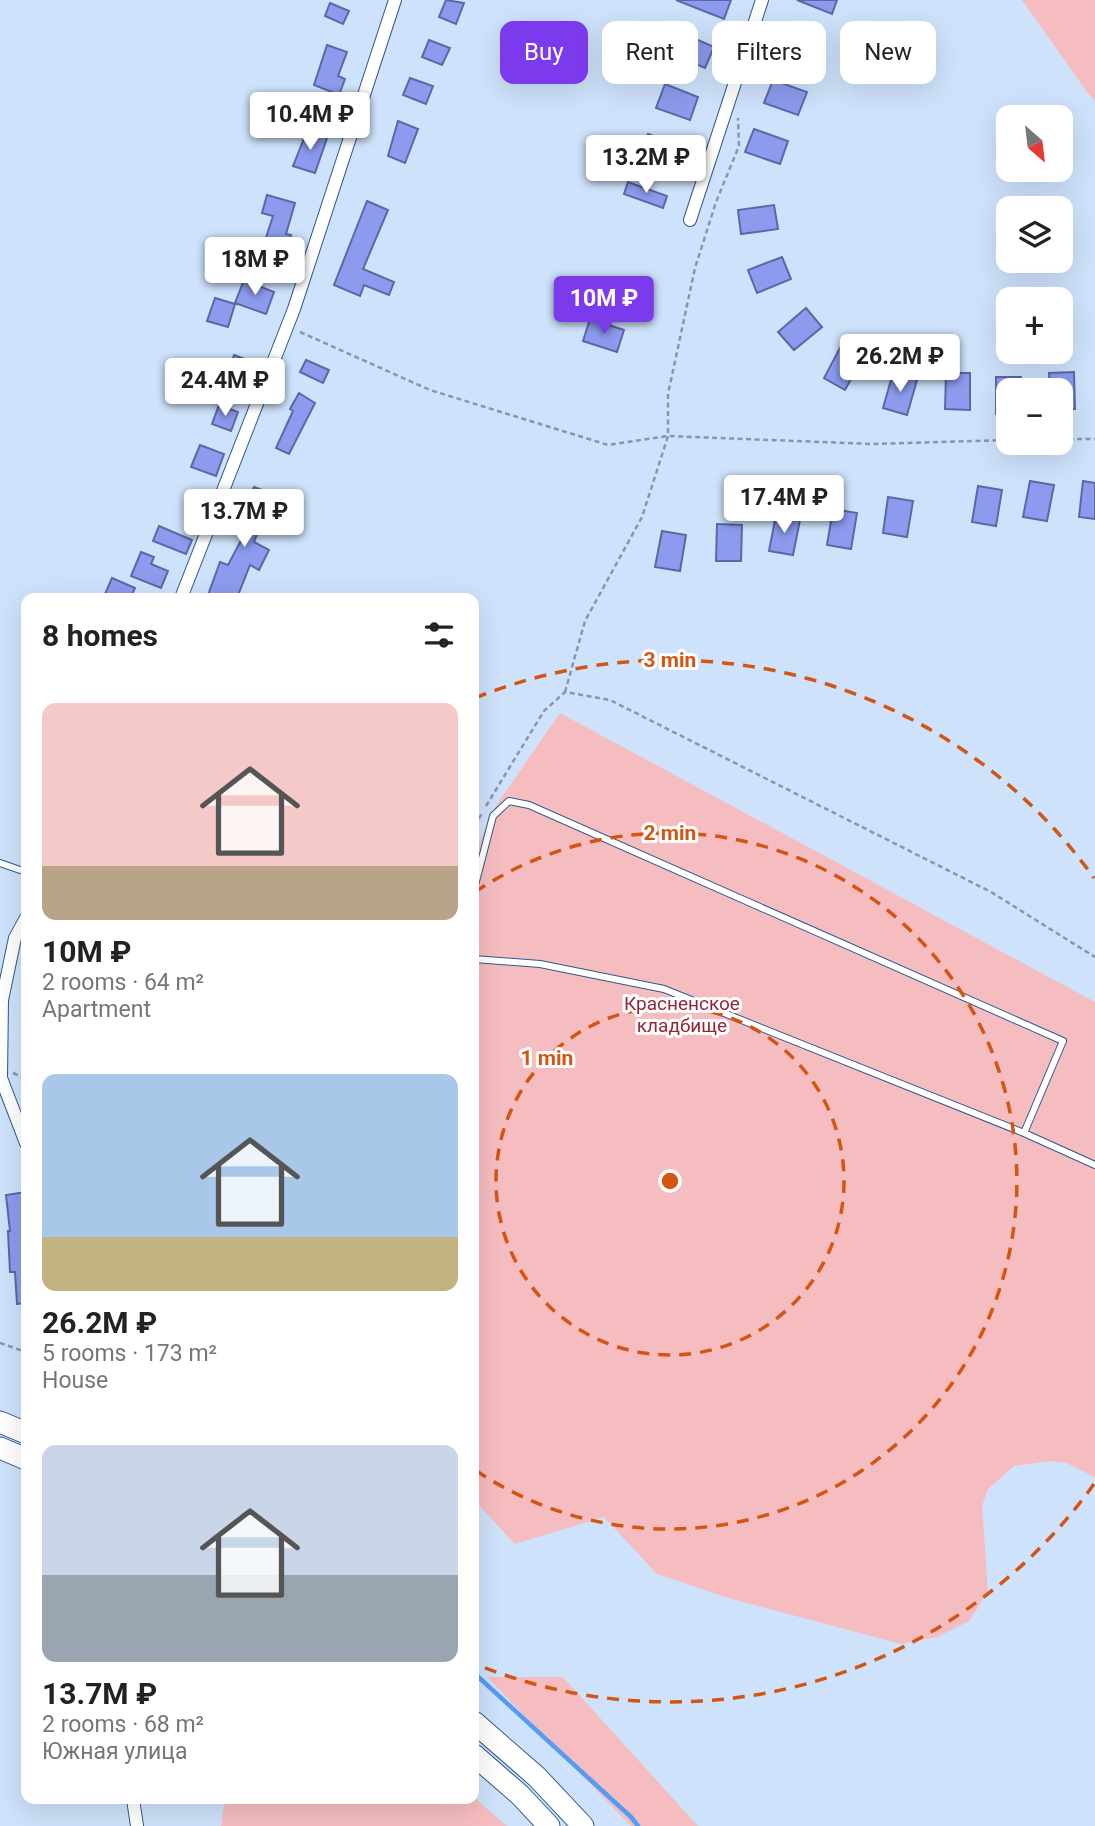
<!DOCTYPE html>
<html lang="en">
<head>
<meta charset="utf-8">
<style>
  :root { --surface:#fff; --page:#f2f2f2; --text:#222; --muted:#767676; --accent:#7c3aed }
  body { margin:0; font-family:Roboto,sans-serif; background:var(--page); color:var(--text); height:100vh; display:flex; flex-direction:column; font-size:26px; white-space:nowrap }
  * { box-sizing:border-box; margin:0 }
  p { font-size:23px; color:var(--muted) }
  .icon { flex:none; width:38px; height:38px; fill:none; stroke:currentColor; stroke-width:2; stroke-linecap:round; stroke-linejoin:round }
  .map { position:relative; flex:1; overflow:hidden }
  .panel { position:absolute; left:21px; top:593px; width:458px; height:1211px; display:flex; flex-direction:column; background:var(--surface); border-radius:14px; box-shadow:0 7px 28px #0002 }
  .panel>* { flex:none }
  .guide { position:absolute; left:500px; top:21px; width:488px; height:63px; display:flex; gap:14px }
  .needle { width:46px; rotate:152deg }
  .buttons { position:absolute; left:996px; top:105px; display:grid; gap:14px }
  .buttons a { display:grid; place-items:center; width:77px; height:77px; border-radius:14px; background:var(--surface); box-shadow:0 7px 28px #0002; font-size:35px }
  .price { position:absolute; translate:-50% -60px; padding:0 16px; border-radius:7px; background:#fff; color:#222; font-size:23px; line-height:46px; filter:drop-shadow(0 2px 4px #0008) }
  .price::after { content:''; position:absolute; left:50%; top:42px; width:21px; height:16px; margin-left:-10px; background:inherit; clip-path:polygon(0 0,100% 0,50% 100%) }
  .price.current { background:var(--accent); color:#fff }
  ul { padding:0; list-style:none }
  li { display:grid; align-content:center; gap:14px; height:371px; padding:0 21px }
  li span { display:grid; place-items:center; height:217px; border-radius:14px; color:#555 }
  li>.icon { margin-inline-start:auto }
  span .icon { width:126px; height:126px; fill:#fffc; stroke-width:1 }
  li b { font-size:30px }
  h2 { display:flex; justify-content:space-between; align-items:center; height:84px; padding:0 21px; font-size:30px }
  .tag { padding:0 24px; border-radius:14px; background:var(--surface); box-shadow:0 7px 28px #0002; font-size:24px; line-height:63px }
  .tag.current { background:var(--accent); color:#fff }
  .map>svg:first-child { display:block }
</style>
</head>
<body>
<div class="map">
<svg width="1095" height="1826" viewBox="0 0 1095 1826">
  <rect width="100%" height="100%" fill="#cee2fb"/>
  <path fill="#f6bdc0" d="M1022 0H1095V101L1087 92Z
    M560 713 1095 1002V1477L1067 1463 1050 1461 1014 1466 988 1489 982 1506 988 1592 969 1621 937 1637 901 1644 728 1598 657 1574 604 1517 515 1544 474 1500V855L495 807Z
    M487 1677H563L698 1826H631Z
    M474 1797 507 1826H221L225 1799H474Z"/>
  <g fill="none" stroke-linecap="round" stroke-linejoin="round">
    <path stroke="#539cf6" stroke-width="4.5" d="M474 1673 631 1817 638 1826"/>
  </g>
  <path fill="#8c9bee" stroke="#5c67a7" stroke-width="2" d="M446 0 464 3 456 24 439 17Z
    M676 0H731L724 19Z
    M797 0H837L832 14Z
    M330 3 349 11 343 24 325 16Z
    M790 29 824 42 816 65 781 53Z
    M682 33 714 47 705 68 673 54Z
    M429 40 450 48 442 65 422 57Z
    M327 45 347 52 338 76 345 79 339 95 314 85Z
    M410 78 433 86 426 104 403 95Z
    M773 80 807 92 798 115 764 103Z
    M665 84 698 97 690 120 656 108Z
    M398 121 418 129 405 163 388 156Z
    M754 129 788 141 780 164 745 152Z
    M307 131 327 138 315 173 293 166Z
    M648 134 681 146 672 170 639 157Z
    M628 182 667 196 663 208 624 194Z
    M267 195 295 203 286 234 291 235 283 260 261 253 273 216 262 213Z
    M367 201 388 210 363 269 394 282 389 295 364 285 360 296 334 285Z
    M774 205 778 229 741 234 738 210Z
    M782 257 791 279 757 293 748 270Z
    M244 280 274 292 266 314 235 303Z
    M215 298 235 304 228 327 207 321Z
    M806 308 822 327 794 350 778 332Z
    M590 319 624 330 617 352 583 341Z
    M841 346 863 358 845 390 824 378Z
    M234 355 256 363 248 390 225 382Z
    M306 360 329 370 323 383 300 372Z
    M1074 372 1075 409H1060V390H1050L1049 373Z
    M893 373 917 380 907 415 883 408Z
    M946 373H970V410L945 409Z
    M996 377H1021V390H1008V414H996Z
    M299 393 315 403 289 454 276 448 293 411 290 409Z
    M219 405 238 412 231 431 212 424Z
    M200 445 224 454 216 476 191 467Z
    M1030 481 1054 485 1047 521 1023 517Z
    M1083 481 1095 483V519L1079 517Z
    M978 486 1002 490 996 526 972 522Z
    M254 487 273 494 254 542 269 550 259 570 250 565 237 598H219L208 595 220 562 228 565 245 533 235 529Z
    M888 497 913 501 907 537 883 533Z
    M833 509 857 513 851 549 827 545Z
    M776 515 800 520 793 555 769 551Z
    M717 524 742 525 741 561H716Z
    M159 526 192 540 186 554 153 541Z
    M662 531 686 535 680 571 655 567Z
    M141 552 154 557 151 564 168 571 161 588 131 576Z
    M112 578 135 588 130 598H115L105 594Z
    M26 1192V1303L17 1304 15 1272H10L8 1231H10L6 1195Z"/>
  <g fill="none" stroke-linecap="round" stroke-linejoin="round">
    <g stroke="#2d5990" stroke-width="8">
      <path id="service" d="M0 863 26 872
        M474 889 493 816 509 801 529 805 1063 1041 1024 1133
        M474 959 540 964 664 989 1024 1133 1095 1165"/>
    </g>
    <g stroke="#2d5990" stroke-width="14">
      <path id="minor" d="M690 220 762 0
        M181 598 294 309 395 0
        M26 918 15 938 2 1000 1 1078 26 1143
        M133 1799 137 1826"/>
    </g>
    <g stroke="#2d5990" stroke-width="23">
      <path id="primary" d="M0 1422 26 1433
        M0 1448 26 1459
        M474 1722 537 1777 583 1826
        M474 1755 520 1795 549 1826"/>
    </g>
    <path stroke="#8397b0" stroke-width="2.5" stroke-dasharray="5 3.5" stroke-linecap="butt" d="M300 332 430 390 608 445 668 436 873 444 1008 440
      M1060 439H1095
      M565 692 585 621 642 517 668 436V394L695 268 716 202 739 146 738 118
      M486 806 544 711 565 692 610 700 991 892 1095 957
      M474 826 483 812
      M13 1073 26 1079
      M0 1343 26 1352"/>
    <use href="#service" stroke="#fff" stroke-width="6"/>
    <use href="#minor" stroke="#fff" stroke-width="12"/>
    <use href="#primary" stroke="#fff" stroke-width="21"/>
  </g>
  <g fill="none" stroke="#d45512" stroke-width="3.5" stroke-dasharray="12 9">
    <circle cx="670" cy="1181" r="174"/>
    <path d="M475 892A348 348 0 1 1 475 1470"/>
    <path d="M1094 1484A521 521 0 0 1 475 1664M475 698A521 521 0 0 1 1094 878"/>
  </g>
  <g text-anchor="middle" stroke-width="6" stroke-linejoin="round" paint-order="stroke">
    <g font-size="19" fill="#95263a" stroke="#fff">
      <text x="682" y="1010">Красненское<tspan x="682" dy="22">кладбище</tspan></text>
    </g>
  </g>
  <circle cx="670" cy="1181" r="10" fill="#d45512" stroke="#fff" stroke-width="3.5"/>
  <g font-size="21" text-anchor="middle" font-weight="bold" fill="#d45512" stroke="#fff" stroke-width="6" stroke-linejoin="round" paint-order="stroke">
    <text x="670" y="667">3 min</text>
    <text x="670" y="840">2 min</text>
    <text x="547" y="1065">1 min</text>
  </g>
</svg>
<div class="buttons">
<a><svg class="needle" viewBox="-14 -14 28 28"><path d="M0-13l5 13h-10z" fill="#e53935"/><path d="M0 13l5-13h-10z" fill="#767676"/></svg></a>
<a><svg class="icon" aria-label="layers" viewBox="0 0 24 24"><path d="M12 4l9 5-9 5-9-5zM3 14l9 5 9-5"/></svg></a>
<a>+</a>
<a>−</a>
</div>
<b class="price" style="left:310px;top:152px">10.4M ₽</b>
<b class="price" style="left:646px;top:195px">13.2M ₽</b>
<b class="price" style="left:255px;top:297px">18M ₽</b>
<b class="price current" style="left:604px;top:336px">10M ₽</b>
<b class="price" style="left:900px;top:394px">26.2M ₽</b>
<b class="price" style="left:225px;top:418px">24.4M ₽</b>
<b class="price" style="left:784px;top:535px">17.4M ₽</b>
<b class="price" style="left:244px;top:549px">13.7M ₽</b>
<div class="guide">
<a class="tag current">Buy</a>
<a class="tag">Rent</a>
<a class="tag">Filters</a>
<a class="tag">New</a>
</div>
<section class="panel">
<h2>8 homes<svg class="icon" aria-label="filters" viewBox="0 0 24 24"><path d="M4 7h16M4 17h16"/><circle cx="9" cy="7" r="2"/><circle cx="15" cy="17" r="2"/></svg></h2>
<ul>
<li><span style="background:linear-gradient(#f6c9c9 75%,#b9a48a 0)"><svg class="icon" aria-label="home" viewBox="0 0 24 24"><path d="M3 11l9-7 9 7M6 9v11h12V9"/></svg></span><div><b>10M ₽</b><p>2 rooms · 64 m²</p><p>Apartment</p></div></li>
<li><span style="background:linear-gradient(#a9c7e8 75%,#c2b280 0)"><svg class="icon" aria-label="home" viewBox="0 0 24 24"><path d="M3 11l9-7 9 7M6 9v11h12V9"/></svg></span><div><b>26.2M ₽</b><p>5 rooms · 173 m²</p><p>House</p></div></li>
<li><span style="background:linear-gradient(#c9d6e8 60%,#9aa5b1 0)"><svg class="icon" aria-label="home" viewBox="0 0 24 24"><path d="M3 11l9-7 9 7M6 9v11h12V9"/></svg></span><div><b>13.7M ₽</b><p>2 rooms · 68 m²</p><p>Южная улица</p></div></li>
</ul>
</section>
</div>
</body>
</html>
